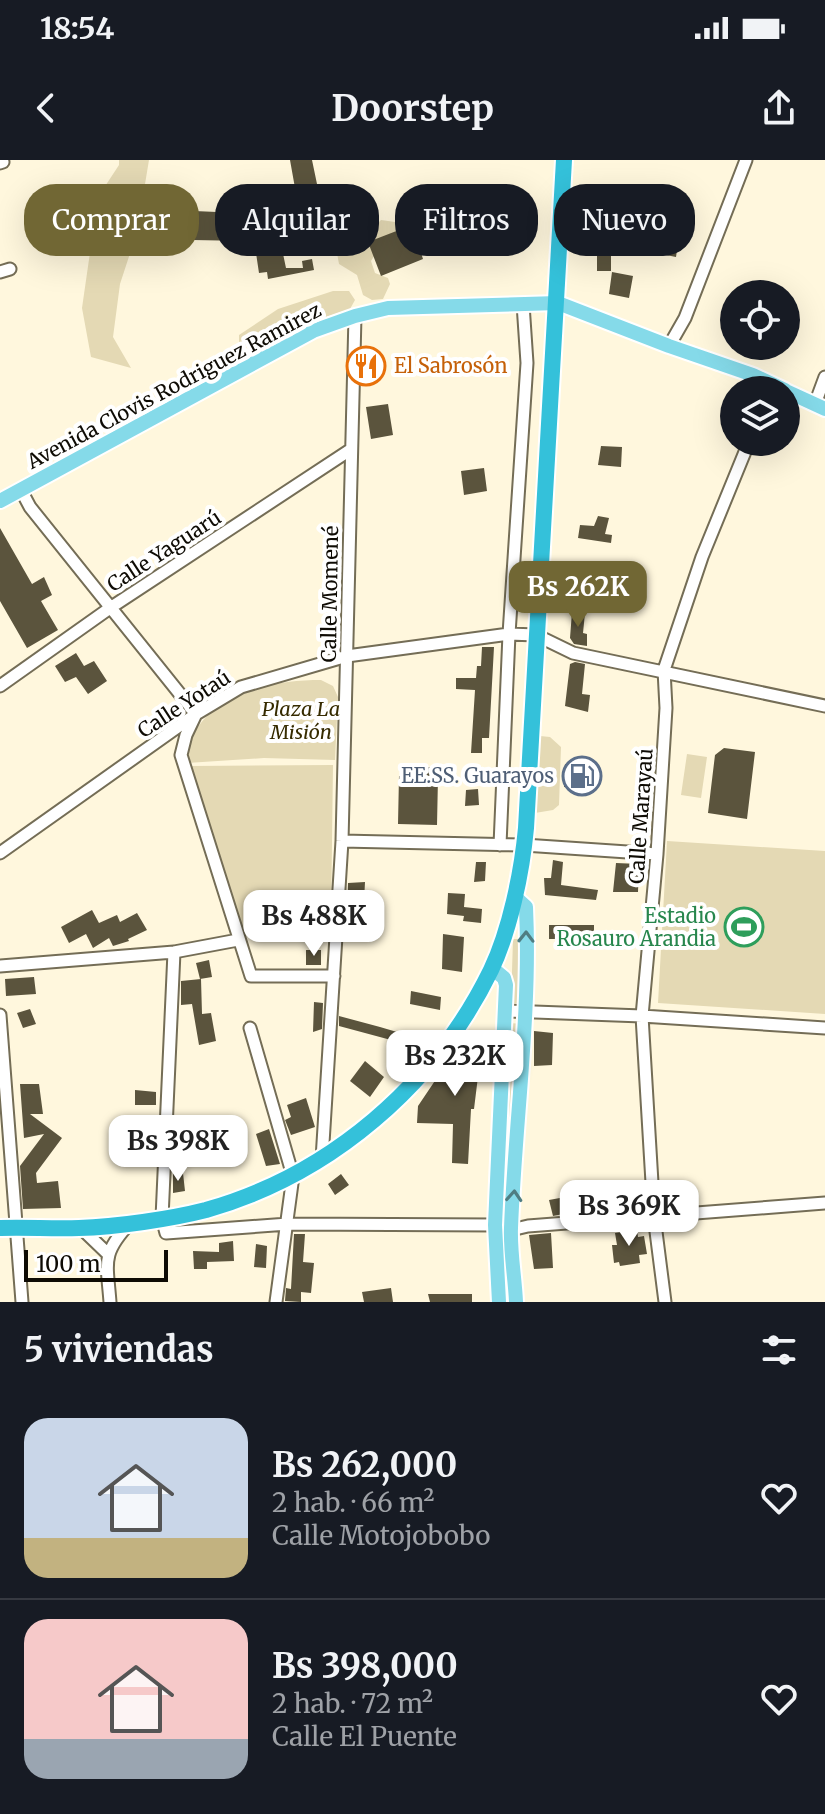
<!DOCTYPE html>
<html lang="es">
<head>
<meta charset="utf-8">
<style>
  :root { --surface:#171b24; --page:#242831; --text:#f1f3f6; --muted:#9ea1a6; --line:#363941; --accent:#716734 }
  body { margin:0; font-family:Merriweather,serif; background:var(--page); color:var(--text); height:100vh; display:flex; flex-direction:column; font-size:30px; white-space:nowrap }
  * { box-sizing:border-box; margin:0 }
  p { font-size:26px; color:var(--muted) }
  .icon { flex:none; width:44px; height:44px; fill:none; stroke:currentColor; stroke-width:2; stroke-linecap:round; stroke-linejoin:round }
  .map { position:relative; height:1142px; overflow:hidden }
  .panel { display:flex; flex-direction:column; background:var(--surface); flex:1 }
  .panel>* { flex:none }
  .hud { position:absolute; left:24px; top:24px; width:778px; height:72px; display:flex; gap:16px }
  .tools { position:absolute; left:720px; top:120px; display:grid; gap:16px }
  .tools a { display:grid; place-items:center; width:80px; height:80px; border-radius:50%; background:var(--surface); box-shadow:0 8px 32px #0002; font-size:40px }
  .scale { position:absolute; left:24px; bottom:20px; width:144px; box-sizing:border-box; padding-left:8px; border:4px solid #0e0b04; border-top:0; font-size:22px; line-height:28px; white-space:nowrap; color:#0e0b04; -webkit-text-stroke:6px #fff; paint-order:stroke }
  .price { position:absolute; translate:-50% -68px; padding:0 18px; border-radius:16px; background:#fff; color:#222; font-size:26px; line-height:52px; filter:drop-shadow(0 2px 4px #0008) }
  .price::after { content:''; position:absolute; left:50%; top:48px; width:24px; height:18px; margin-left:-12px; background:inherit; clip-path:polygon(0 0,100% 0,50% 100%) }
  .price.current { background:var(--accent); color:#fff }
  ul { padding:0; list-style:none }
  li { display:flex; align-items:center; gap:24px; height:200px; padding:0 24px }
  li+li { border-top:2px solid var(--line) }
  li span { display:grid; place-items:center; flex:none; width:224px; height:160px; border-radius:24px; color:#555 }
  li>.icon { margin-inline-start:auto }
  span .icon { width:96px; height:96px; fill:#fffc; stroke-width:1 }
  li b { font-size:34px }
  h2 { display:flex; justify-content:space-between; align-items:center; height:96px; padding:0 24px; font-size:34px }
  .chip { padding:0 28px; border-radius:32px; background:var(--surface); box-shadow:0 8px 32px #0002; font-size:28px; line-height:72px }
  .chip.current { background:var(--accent); color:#fff }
  .status { display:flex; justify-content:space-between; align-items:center; height:56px; padding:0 40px; background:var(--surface); direction:ltr }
  .status svg { height:22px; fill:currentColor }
  header { display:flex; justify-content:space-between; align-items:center; height:104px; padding:0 24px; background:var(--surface); font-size:36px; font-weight:700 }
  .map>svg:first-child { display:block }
</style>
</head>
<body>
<div class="status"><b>18:54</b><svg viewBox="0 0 49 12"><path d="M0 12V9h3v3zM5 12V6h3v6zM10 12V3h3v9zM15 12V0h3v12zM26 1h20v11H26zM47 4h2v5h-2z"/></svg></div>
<header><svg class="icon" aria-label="back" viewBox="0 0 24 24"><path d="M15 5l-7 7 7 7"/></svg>Doorstep<svg class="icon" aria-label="share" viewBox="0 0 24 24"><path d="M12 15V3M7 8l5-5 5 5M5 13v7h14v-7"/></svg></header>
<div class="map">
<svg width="825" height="1142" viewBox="0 0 825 1142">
  <rect width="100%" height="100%" fill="#fff7dd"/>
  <path fill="#e4d9b4" d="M119 0H149L137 72 120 124 113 177 131 208 91 197 82 148 98 37 119 5Z
    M381 60 395 62 399 70C395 83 380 85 371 101L375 113 388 118 390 124 383 139 372 140 363 135 357 115 339 104 337 93 342 84 360 81Z
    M333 131H349L355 140 350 149 299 166 257 188 239 184V175L278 149Z
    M321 520 333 526 338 537 335 600 264 598 187 603C185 591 189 584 194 574 217 530 276 520 321 520Z
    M540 576 550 577 561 587 559 645 553 650 535 653Z
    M687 594 707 597 701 638 681 635Z
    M333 605 331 759 242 769 190 606Z
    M667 681 825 691V854L658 843Z
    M513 779H519L520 843H511Z
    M510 863 522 864 510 1127 504 1126 500 1081Z"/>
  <path fill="#5b543d" d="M290 0H312L317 24H320L325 49 287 55 283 30 295 28Z
    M194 51 217 52V57H225V69L248 70 247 81 193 80Z
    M412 65 423 99 381 116 368 82Z
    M658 80 678 84 676 97 656 93Z
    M597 84 611 85V111H597Z
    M282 89 286 108H303L302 101 312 99 314 110 268 119 267 112 259 113 256 93Z
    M612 112 633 116 629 138 609 134Z
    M388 244 393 275 371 279 366 247Z
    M601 286 622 287 621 307 598 305Z
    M484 308 487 331 464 335 461 311Z
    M598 356 609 358 605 374 612 375 611 383 578 378 580 365 594 366Z
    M0 368 32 424 44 417 52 435 41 441 58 470 27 488 0 441Z
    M572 452 585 453 583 473 587 474V486L574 484 570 478Z
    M482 487H494L489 578H482V593H471L475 530 456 529V518H476L477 506H481Z
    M76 493 84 506 94 501 107 521 88 534 76 517 65 522 55 506Z
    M575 502 585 504 582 534 590 535 588 552 565 546 570 504Z
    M724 588 755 592 747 659 708 653 715 595Z
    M565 604 588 606 587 628 564 627Z
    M405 607H432V617H438L437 665 398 664 399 616H406Z
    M478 629 479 645 465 646 466 630Z
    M553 700 563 702 561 725 598 730 596 740 545 735 544 718H551Z
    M476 702H486L485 721 474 722Z
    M616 703 639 704 638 732H613Z
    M365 722 363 761H347L348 723Z
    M448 733 465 734 464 747 482 749 481 763 463 761 464 756 447 754Z
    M92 750 99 763 117 755 120 762 137 753 147 770 128 779 129 781 113 786 109 778 93 788 86 774 69 783 61 767Z
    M549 765H594V779H549Z
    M443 774 464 777 462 812 442 809Z
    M306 790H321V805H306Z
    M209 800 212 817 200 819 196 803Z
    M34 817 36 834 6 836 5 819Z
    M201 819 202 854 211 853 216 881 199 885 192 844 181 845V821Z
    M411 831 441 837 440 850 410 844Z
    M314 842 323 843 322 869 313 872Z
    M30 849 36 864 23 868 17 853Z
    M339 856 380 867 424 880 417 887 339 866Z
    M534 871 553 873 552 905 534 906Z
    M470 881 482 884 474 949H471L468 1004 452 1003 453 964 417 963 418 946 457 888Z
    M365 901 384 917 370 937 350 921Z
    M20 924H39L43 954H30L62 978 36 1013 37 1023 58 1021 61 1048 23 1049 20 1006 44 974 24 978Z
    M135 930 156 932V945H135Z
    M306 938 315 967 291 975 285 960 291 957 287 945Z
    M269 969 280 1004 266 1006 256 974Z
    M137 981 157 982 156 993 137 992Z
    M173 1013H183L185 1031 173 1033Z
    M341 1014 349 1025 335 1035 328 1024Z
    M576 1035 579 1051 553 1056 549 1040Z
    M637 1070 638 1077 644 1076 647 1094 639 1095 640 1103 620 1106 619 1102 614 1103 612 1085H617L615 1073Z
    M551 1073 553 1108 534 1109 529 1075Z
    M294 1074H305L303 1102 314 1103 311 1133 301 1132V1142L285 1141 286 1128 291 1129Z
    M233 1081 234 1101 207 1102V1109H194L193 1091 219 1092V1083Z
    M256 1084 267 1086 266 1108 254 1107Z
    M391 1128 393 1142H364L362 1132Z
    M428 1134H472V1142H430Z"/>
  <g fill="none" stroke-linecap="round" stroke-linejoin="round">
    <g stroke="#746d56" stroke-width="15">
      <path id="minor" d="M0 3 3 2
        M0 112 10 109
        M669 186 685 158 746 0
        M753 215V230
        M815 244 825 217
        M21 330 30 347 196 554 186 575 181 595 251 816H334
        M0 526 110 448 350 290
        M342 681 524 685 657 694
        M500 685 509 474 527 203 523 144
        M0 693 196 554 241 527 347 496 509 474 536 475 573 493 825 546
        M174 792 162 1058 166 1073 288 1064 495 1065
        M0 806 174 792 238 780
        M505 851 642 856 825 868
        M0 855 22 1142
        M250 868 293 1016 276 1142
        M322 999 342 681 355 156
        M81 1068 107 1093
        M511 1070 528 1066 825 1043
        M110 1142C107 1102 101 1094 130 1063
        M665 1142 654 1056 642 856 657 694 666 548 664 510 702 397 749 282"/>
    </g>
    <g stroke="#fff" stroke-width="18">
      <path id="major" d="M786 231 825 249
        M0 341 313 171 355 156 388 148 558 143 669 186 753 215 785 230
        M515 737 526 747C531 854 515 961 511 1068 510 1092 515 1118 516 1142
        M492 808 504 818 506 825 495 1065 499 1142"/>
    </g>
    <g stroke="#fff" stroke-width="20">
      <path id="highway" d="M0 1068C26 1067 53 1069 79 1068 116 1067 171 1059 206 1050 330 1015 435 925 491 810 510 770 522 712 526 668L564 0"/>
    </g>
    <use href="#minor" stroke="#fff" stroke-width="11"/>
    <use href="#major" stroke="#85dae9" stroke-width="14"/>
    <use href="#highway" stroke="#34c1da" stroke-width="16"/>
  </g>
  <defs><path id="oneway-chevron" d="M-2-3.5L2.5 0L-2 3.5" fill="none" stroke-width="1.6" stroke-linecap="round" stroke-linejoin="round" transform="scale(2)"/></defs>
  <g stroke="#4f7d82">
    <use href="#oneway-chevron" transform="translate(526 777) rotate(-89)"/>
    <use href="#oneway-chevron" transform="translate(514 1036) rotate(-86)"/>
  </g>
  <defs>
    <g id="restaurant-ring" transform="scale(2)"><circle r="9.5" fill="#fff" stroke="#e8710a" stroke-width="1.5"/><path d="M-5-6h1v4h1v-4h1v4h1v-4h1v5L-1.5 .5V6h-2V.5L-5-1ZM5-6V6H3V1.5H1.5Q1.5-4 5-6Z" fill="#e8710a"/></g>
    <g id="fuel-ring" transform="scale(2)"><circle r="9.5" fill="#fff" stroke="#5c6f8a" stroke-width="1.5"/><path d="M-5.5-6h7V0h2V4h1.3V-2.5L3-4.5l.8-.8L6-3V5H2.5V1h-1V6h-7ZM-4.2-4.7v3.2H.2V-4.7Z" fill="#5c6f8a"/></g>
    <g id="stadium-ring" transform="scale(2)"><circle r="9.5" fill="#fff" stroke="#2e9e5b" stroke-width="1.5"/><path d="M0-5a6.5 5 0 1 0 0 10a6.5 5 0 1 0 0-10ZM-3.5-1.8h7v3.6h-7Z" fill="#2e9e5b"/></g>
  </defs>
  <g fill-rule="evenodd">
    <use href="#restaurant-ring" x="366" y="206"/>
    <use href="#fuel-ring" x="582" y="616"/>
    <use href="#stadium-ring" x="744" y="767"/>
  </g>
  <g text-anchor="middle" stroke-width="8" stroke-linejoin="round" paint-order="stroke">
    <g font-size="20" fill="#c56008" stroke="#fff" text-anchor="start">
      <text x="394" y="213">El Sabrosón</text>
    </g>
    <g font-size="20" fill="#0e0b04" stroke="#fff">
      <text transform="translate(174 226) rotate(-28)" y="7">Avenida Clovis Rodriguez Ramirez</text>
      <text transform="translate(164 391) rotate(-33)" y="7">Calle Yaguarú</text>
      <text transform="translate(330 434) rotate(-89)" y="7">Calle Momené</text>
      <text transform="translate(184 544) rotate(-33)" y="7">Calle Yotaú</text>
      <text transform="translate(641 656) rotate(-86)" y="7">Calle Marayaú</text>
    </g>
    <g font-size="20" font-style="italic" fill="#362b00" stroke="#fff">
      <text x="301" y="556">Plaza La<tspan x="301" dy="23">Misión</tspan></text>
    </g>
    <g font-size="20" fill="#4e5e75" stroke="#fff" text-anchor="end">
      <text x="554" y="623">EE.SS. Guarayos</text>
    </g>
    <g font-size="20" fill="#27864d" stroke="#fff" text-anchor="end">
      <text x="716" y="763">Estadio<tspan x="716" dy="23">Rosauro Arandia</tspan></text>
    </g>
  </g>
</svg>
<div class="tools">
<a><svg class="icon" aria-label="locate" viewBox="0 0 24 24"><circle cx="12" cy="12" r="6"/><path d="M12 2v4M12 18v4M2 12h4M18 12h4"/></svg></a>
<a><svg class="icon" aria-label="layers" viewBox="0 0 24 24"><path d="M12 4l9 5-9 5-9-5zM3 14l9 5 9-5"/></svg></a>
</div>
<div class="scale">100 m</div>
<b class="price current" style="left:578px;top:469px">Bs 262K</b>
<b class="price" style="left:314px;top:798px">Bs 488K</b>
<b class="price" style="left:455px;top:938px">Bs 232K</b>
<b class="price" style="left:178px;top:1023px">Bs 398K</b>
<b class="price" style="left:629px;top:1088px">Bs 369K</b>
<div class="hud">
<a class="chip current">Comprar</a>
<a class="chip">Alquilar</a>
<a class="chip">Filtros</a>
<a class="chip">Nuevo</a>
</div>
</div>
<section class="panel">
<h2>5 viviendas<svg class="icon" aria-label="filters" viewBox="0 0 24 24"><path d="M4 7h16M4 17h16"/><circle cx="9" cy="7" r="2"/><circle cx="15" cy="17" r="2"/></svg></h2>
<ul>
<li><span style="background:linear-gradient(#c9d6e8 75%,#c2b280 0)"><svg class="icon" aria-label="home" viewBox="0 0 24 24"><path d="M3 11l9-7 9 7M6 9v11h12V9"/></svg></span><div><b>Bs 262,000</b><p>2 hab. · 66 m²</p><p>Calle Motojobobo</p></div><svg class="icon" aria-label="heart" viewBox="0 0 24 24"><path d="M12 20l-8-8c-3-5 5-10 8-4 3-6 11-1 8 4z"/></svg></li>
<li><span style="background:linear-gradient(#f6c9c9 75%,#9aa5b1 0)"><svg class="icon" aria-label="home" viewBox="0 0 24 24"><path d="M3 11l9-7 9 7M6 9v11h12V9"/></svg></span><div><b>Bs 398,000</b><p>2 hab. · 72 m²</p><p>Calle El Puente</p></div><svg class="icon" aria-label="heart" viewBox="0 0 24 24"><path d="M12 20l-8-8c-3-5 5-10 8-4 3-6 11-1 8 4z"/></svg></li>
</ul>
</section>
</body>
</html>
